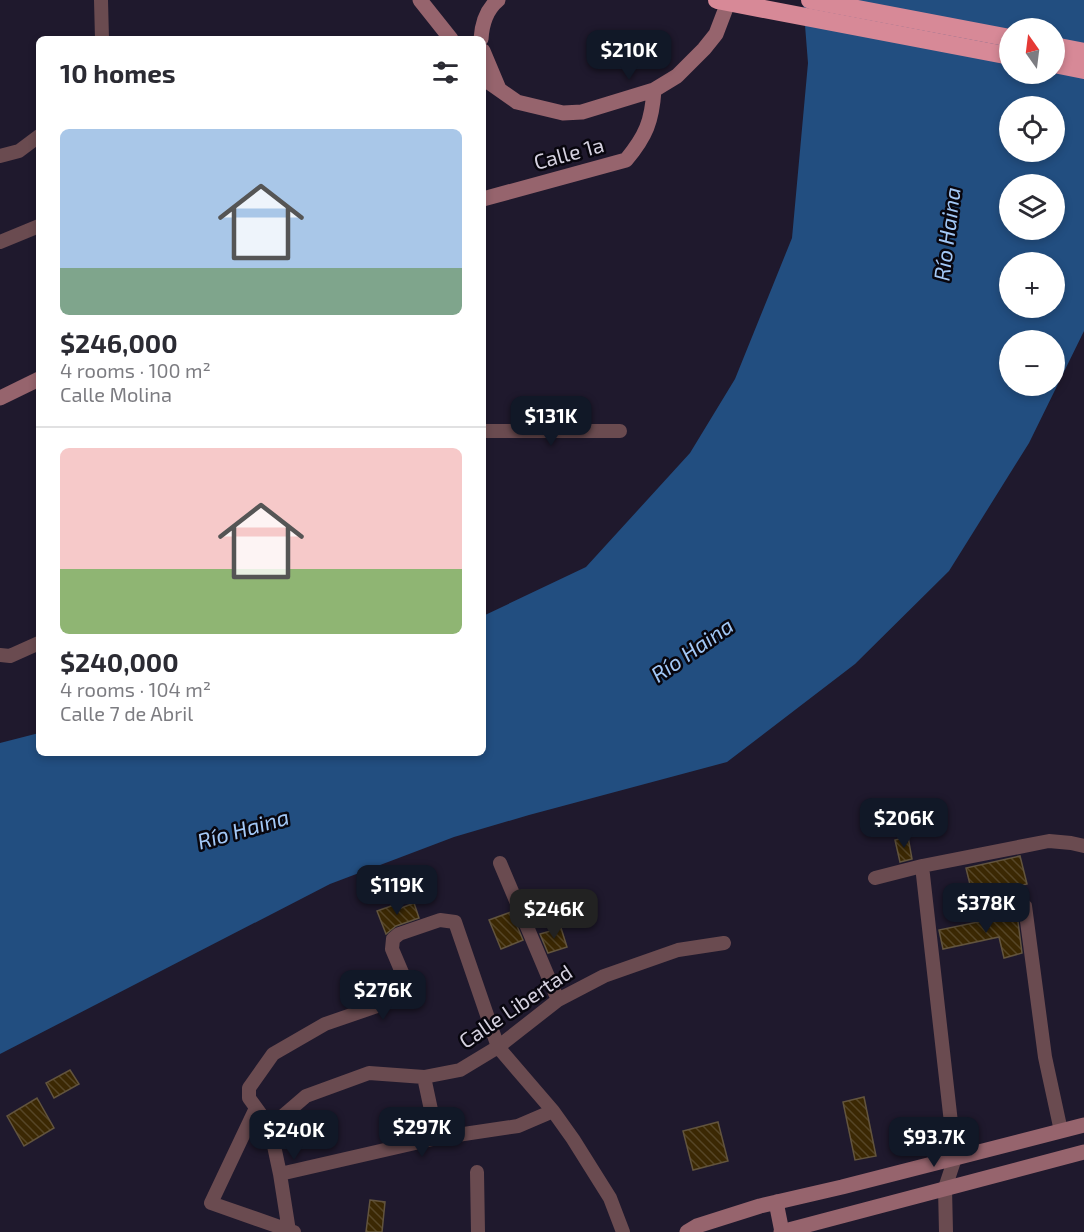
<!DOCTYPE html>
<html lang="en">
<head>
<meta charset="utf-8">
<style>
  :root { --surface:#fff; --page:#f2f2f3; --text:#2b2b33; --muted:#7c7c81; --line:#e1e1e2; --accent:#111827 }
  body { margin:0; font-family:"Exo 2",sans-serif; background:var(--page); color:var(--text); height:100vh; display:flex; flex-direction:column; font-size:22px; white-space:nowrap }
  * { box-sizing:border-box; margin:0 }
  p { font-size:20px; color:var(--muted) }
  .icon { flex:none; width:33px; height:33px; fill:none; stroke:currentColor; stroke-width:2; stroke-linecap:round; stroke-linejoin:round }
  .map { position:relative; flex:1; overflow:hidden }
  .panel { position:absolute; left:36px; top:36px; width:450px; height:720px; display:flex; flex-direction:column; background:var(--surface); border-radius:9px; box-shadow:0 3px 9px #0003 }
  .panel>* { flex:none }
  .needle { width:39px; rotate:346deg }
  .fabs { position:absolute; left:999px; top:18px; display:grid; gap:12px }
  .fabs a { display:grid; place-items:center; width:66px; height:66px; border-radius:50%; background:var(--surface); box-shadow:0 3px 9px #0003; font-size:30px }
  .price { position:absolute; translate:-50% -51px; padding:0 14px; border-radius:12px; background:var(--accent); color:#fff; font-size:20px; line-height:39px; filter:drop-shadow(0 2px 3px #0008) }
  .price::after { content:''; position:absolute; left:50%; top:36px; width:18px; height:14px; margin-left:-9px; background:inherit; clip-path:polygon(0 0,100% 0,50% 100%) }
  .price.selected { background:#222; color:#fff }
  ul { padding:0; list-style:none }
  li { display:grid; align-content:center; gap:12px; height:318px; padding:0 24px }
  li+li { border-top:2px solid var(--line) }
  li span { display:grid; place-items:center; height:186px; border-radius:9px; color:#555 }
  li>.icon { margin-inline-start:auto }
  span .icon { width:108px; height:108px; fill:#fffc; stroke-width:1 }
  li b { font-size:26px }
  h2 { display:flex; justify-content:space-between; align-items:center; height:72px; padding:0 24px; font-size:26px }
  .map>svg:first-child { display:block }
</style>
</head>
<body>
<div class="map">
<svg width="1084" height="1232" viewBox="0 0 1084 1232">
  <defs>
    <pattern id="building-back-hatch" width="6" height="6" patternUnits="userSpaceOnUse" patternTransform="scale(1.5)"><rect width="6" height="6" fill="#3b2803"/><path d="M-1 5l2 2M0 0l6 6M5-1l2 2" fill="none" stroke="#564627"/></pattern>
  </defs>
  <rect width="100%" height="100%" fill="#1f192d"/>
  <path fill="#224e80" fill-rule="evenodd" d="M803 0H1084V331L1029 443 949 571 855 664 727 762 529 815 454 837 330 884 0 1054V743L39 733V753H483V616L586 567 690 453 735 379 792 238 808 63ZM1010 28H1054V74H1010ZM1010 106H1054V152H1010ZM1010 184H1054V230H1010ZM1010 262H1054V308H1010ZM1010 340H1054V386H1010Z"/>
  <path fill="url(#building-back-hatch)" stroke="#62543e" stroke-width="1.5" d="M908 837 912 859 900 862 895 840Z
    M1020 856 1027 884 1010 888 1011 891 974 901 966 868Z
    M414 903 419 918 396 926 386 934 377 911 394 905 396 910Z
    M511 912 523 940 501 949 489 920Z
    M1017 914 1022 953 1004 958 999 937 943 949 939 930Z
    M561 928 567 947 548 953 540 934Z
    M70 1070 79 1084 54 1098 46 1083Z
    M864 1097 876 1156 855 1160 843 1102Z
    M37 1098 54 1128 24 1146 7 1116Z
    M939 1121 944 1144 916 1151 910 1127Z
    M718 1122 728 1161 693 1170 683 1131Z
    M370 1200 385 1202 382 1232H366Z"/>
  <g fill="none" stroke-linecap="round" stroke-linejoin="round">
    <path stroke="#6a4b50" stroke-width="14" d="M101 0 102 39
      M0 156 19 151 39 136
      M0 242 39 226
      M483 431H620
      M0 655 10 656 39 643
      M500 863 558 1000
      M922 866 955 1158 945 1188 946 1232
      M875 878 922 866 1049 841 1071 843 1084 846
      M1025 906 1045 1057 1061 1131
      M424 1077 437 1138
      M256 1108 211 1203 294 1232
      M270 1127 306 1096 369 1073 424 1077 460 1070 498 1047 558 1000 604 976 678 950 724 943
      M477 1172 478 1232
      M280 1174 437 1138 518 1126 553 1111
      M289 1231 280 1174 270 1127 249 1098V1088L273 1054 325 1024 406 996 409 989 392 949 393 939 399 934 440 920 455 922 498 1047 553 1111 573 1139 610 1198 623 1232"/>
    <path stroke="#96646d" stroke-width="15" d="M420 0 451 39
      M481 39C482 23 486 10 498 0
      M483 51 499 89
      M483 78 517 102 563 113 582 112 654 90 677 76 704 49 716 34 729 0
      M483 199 626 160C646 136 652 121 654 90
      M0 398 39 379
      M776 1202 782 1232
      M687 1232 697 1226 760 1206 842 1187 1084 1125
      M781 1232 1084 1152"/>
    <path stroke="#d78997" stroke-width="18" d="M810 0 1010 38
      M1054 46 1084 52
      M1054 64 1084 70"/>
    <path stroke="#d78997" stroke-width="18" d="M717 0 1010 56"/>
  </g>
  <g text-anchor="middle" stroke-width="5" stroke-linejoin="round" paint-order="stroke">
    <g font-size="21" fill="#d5d1df" stroke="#08060e">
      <text transform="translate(569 154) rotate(-15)" y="7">Calle 1a</text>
      <text transform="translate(516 1007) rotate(-34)" y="7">Calle Libertad</text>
    </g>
    <g font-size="22" font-style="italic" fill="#a3c8f6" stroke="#08060e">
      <text transform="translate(947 234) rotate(-83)" y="8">Río Haina</text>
      <text transform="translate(692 650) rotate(-35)" y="8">Río Haina</text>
      <text transform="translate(243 829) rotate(-16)" y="8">Río Haina</text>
    </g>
  </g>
</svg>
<div class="fabs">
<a><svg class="needle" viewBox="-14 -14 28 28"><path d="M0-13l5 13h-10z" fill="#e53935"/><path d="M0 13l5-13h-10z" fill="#7c7c81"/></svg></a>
<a><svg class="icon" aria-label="locate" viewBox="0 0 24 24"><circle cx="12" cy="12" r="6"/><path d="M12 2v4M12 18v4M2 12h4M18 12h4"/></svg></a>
<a><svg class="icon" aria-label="layers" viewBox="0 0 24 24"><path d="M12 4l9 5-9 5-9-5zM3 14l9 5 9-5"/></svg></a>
<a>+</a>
<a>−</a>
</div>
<b class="price" style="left:629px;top:81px">$210K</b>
<b class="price" style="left:551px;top:447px">$131K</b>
<b class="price" style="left:904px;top:849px">$206K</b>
<b class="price" style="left:397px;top:916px">$119K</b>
<b class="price" style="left:986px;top:934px">$378K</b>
<b class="price selected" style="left:554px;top:940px">$246K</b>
<b class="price" style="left:383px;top:1021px">$276K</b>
<b class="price" style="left:422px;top:1158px">$297K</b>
<b class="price" style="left:294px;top:1161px">$240K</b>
<b class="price" style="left:934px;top:1168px">$93.7K</b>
<section class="panel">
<h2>10 homes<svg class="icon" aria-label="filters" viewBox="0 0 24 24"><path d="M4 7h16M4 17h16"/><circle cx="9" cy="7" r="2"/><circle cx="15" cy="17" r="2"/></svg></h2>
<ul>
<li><span style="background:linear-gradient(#a9c7e8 75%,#7fa58c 0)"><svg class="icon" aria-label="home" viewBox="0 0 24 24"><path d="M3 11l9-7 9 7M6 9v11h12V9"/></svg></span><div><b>$246,000</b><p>4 rooms · 100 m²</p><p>Calle Molina</p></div></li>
<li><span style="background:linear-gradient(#f6c9c9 65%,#8fb573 0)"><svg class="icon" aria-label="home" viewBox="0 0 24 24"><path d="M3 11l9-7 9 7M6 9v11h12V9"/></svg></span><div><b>$240,000</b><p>4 rooms · 104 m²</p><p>Calle 7 de Abril</p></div></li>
</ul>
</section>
</div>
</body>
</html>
